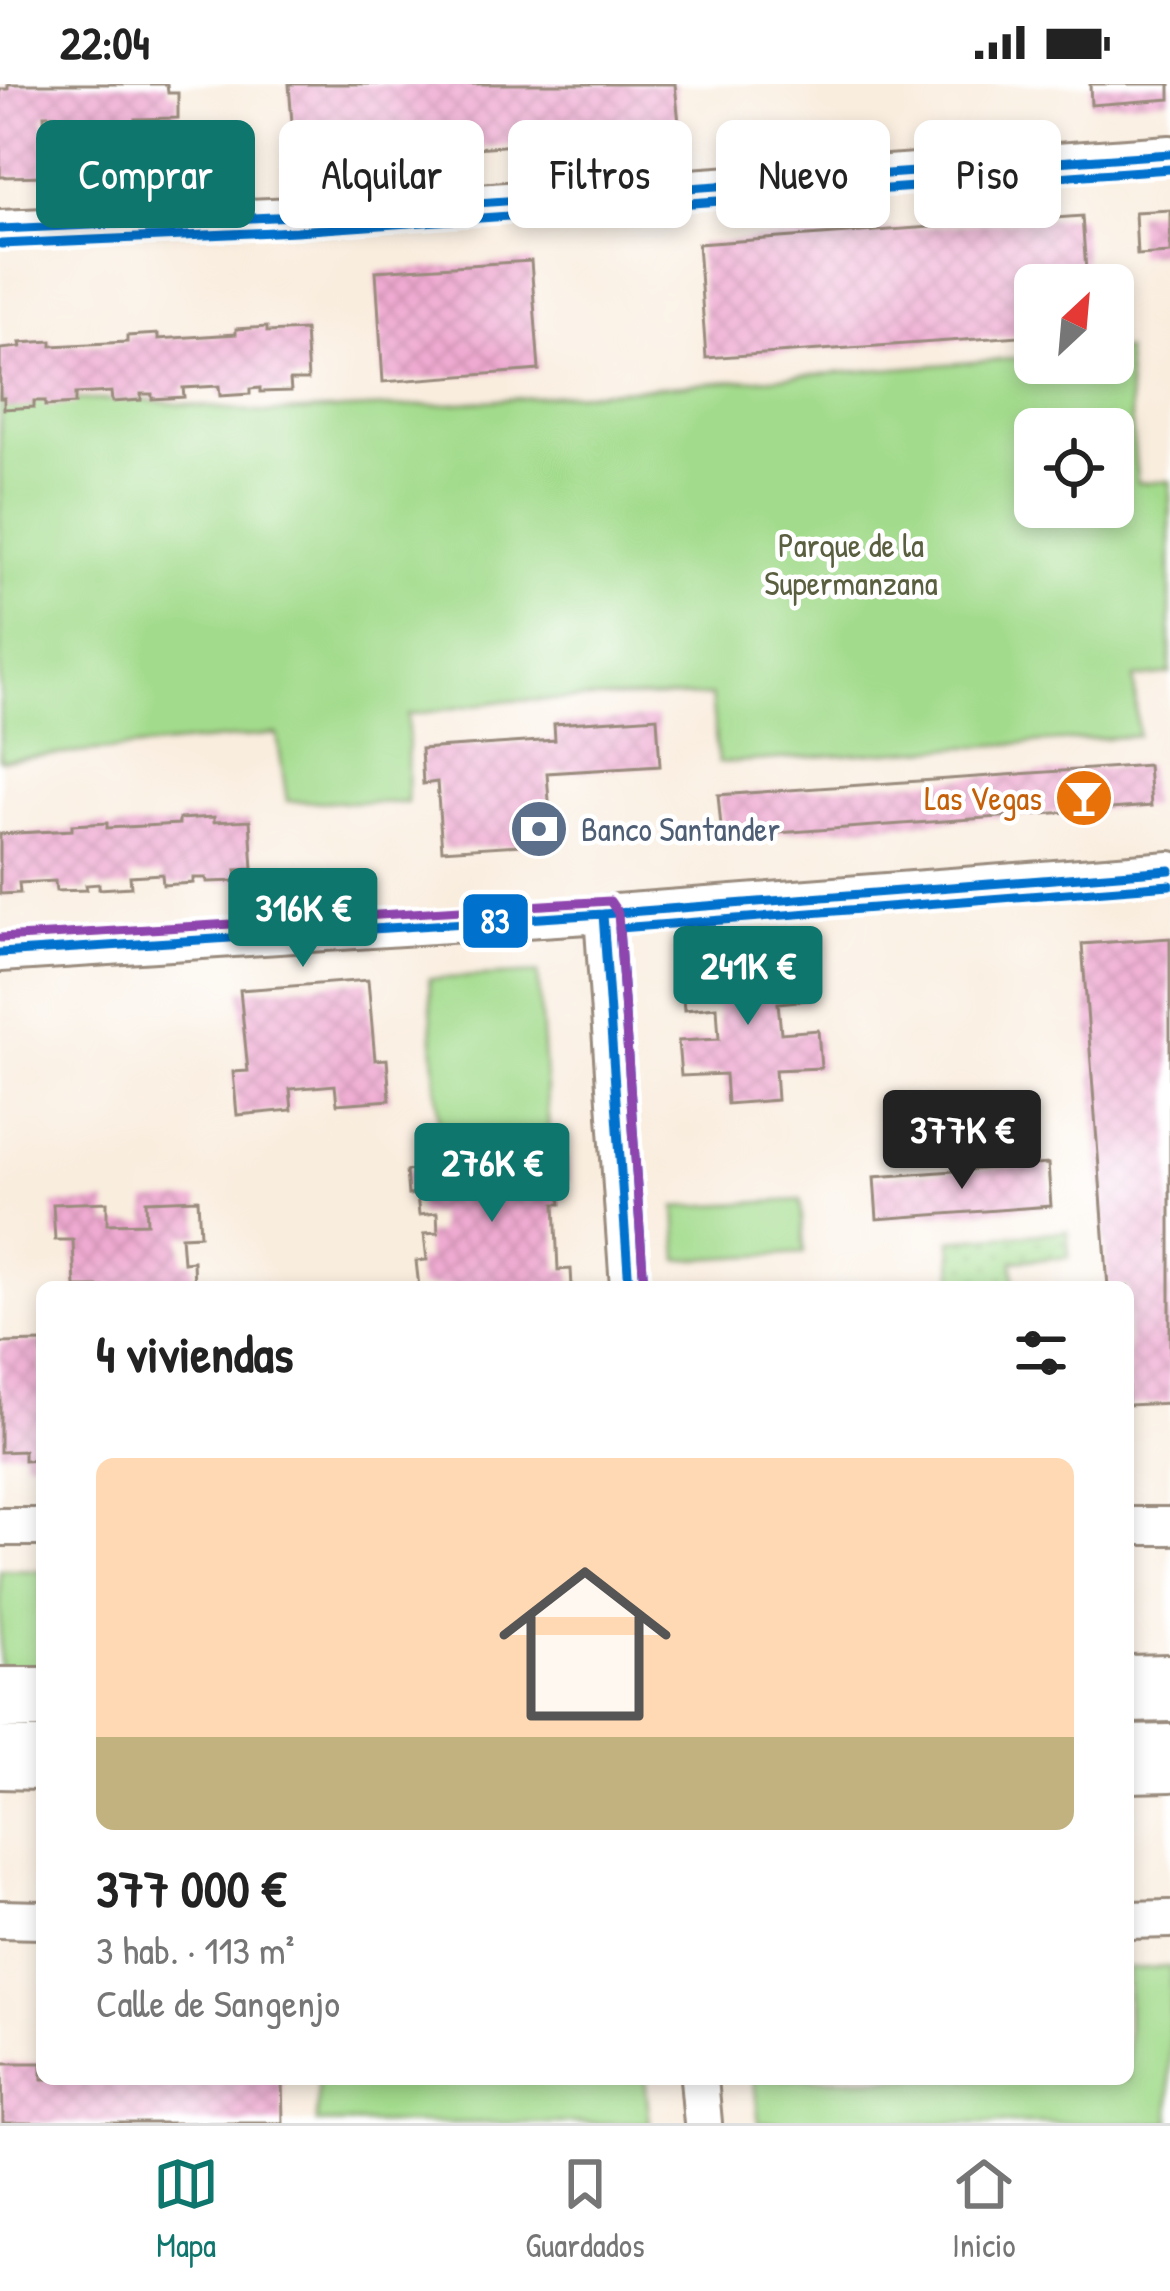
<!DOCTYPE html>
<html lang="es">
<head>
<meta charset="utf-8">
<style>
  :root { --surface:#fff; --page:#f2f2f2; --text:#222; --muted:#767676; --line:#e0e0e0; --accent:#0f766e }
  body { margin:0; font-family:"Patrick Hand",sans-serif; background:var(--page); color:var(--text); height:100vh; display:flex; flex-direction:column; font-size:45px; white-space:nowrap }
  * { box-sizing:border-box; margin:0 }
  p { font-size:39px; color:var(--muted) }
  .icon { flex:none; width:66px; height:66px; fill:none; stroke:currentColor; stroke-width:2; stroke-linecap:round; stroke-linejoin:round }
  .map { position:relative; flex:1; overflow:hidden }
  .panel { position:absolute; left:36px; top:1197px; width:1098px; height:804px; display:flex; flex-direction:column; background:var(--surface); border-radius:18px; box-shadow:0 6px 18px #0003 }
  .panel>* { flex:none }
  .guide { position:absolute; left:36px; top:36px; width:1098px; height:108px; display:flex; gap:24px }
  .needle { width:78px; rotate:26deg }
  .tools { position:absolute; left:1014px; top:180px; display:grid; gap:24px }
  .tools a { display:grid; place-items:center; width:120px; height:120px; border-radius:18px; background:var(--surface); box-shadow:0 6px 18px #0003; font-size:60px }
  .price { position:absolute; translate:-50% -102px; padding:0 27px; border-radius:12px; background:var(--accent); color:#fff; font-size:39px; line-height:78px; filter:drop-shadow(0 3px 6px #0008) }
  .price::after { content:''; position:absolute; left:50%; top:72px; width:36px; height:27px; margin-left:-18px; background:inherit; clip-path:polygon(0 0,100% 0,50% 100%) }
  .price.current { background:#222; color:#fff }
  ul { padding:0; list-style:none }
  li { display:grid; align-content:center; gap:24px; height:636px; padding:0 60px }
  li span { display:grid; place-items:center; height:372px; border-radius:18px; color:#555 }
  li>.icon { margin-inline-start:auto }
  span .icon { width:216px; height:216px; fill:#fffc; stroke-width:1 }
  li b { font-size:51px }
  h2 { display:flex; justify-content:space-between; align-items:center; height:144px; padding:0 60px; font-size:51px }
  .tag { padding:0 42px; border-radius:18px; background:var(--surface); box-shadow:0 6px 18px #0003; font-size:42px; line-height:108px }
  .tag.current { background:var(--accent); color:#fff }
  .status { display:flex; justify-content:space-between; align-items:center; height:84px; padding:0 60px; background:var(--surface); direction:ltr }
  .status svg { height:33px; fill:currentColor }
  .dock { display:flex; justify-content:space-around; align-items:center; height:168px; border-top:3px solid var(--line); background:var(--surface); font-size:33px; color:var(--muted) }
  .dock a { display:grid; justify-items:center; gap:6px }
  .dock .current { color:var(--accent) }
  .map>svg:first-child { display:block }
</style>
</head>
<body>
<div class="status"><b>22:04</b><svg viewBox="0 0 49 12"><path d="M0 12V9h3v3zM5 12V6h3v6zM10 12V3h3v9zM15 12V0h3v12zM26 1h20v11H26zM47 4h2v5h-2z"/></svg></div>
<div class="map">
<svg width="1170" height="2039" viewBox="0 0 1170 2039">
  <defs>
    <pattern id="grass-dots" width="8" height="8" patternUnits="userSpaceOnUse" patternTransform="scale(3)"><rect width="8" height="8" fill="#a3db8c"/><path d="M2 2h.1M6 6h.1" fill="none" stroke="#8dbc78" stroke-width="1.8" stroke-linecap="round"/></pattern>
    <pattern id="building-cross-hatch" width="8" height="8" patternUnits="userSpaceOnUse" patternTransform="scale(3)"><rect width="8" height="8" fill="#efaad1"/><path d="M0 0l8 8M0 8l8-8" fill="none" stroke="#ce92b3"/></pattern>
  </defs>
  <rect width="100%" height="100%" fill="#fff"/>
  <filter id="ink" filterUnits="userSpaceOnUse"><feTurbulence type="fractalNoise" baseFrequency=".00833" numOctaves="2"/><feDisplacementMap in="SourceGraphic" scale="24" xChannelSelector="R" yChannelSelector="G"/><feConvolveMatrix kernelMatrix="1 2 1 2 8 2 1 2 1" color-interpolation-filters="sRGB"/></filter>
  <filter id="wash" filterUnits="userSpaceOnUse"><feTurbulence type="fractalNoise" baseFrequency=".004" numOctaves="4" result="noise"/><feDisplacementMap in="SourceGraphic" scale="48" xChannelSelector="R" yChannelSelector="G"/><feGaussianBlur stdDeviation="2.7" result="paint"/><feColorMatrix in="noise" values="0 0 0 0 0 0 0 0 0 0 0 0 0 0 0 0 0 1.4 0 .05"/><feComposite in="paint" operator="in"/></filter>
  <g filter="url(#wash)">
    <rect width="100%" height="100%" fill="#f9edde"/>
    <path fill="url(#grass-dots)" stroke="#6f8255" stroke-width="3" d="M1067 1147 1069 1173 1013 1177 1015 1203H954L951 1156Z"/>
    <path fill="#a3db8c" stroke="#6f8255" stroke-width="3" fill-rule="evenodd" d="M1125 266 1137 399 1170 397V590L1134 594 1138 652 718 679 711 612 503 617 408 631 407 719 287 717 277 650 0 676V315L141 316 266 329 436 321 1035 273V279H1113V267ZM1035 345H1113V423H1035Z
      M538 889 549 1050 440 1056 429 895Z
      M801 1116 804 1169 679 1176 676 1123Z
      M0 1486 42 1487V1585H0Z
      M1170 1883V2039H759L754 1995H1128V1885Z
      M318 1995H645L650 2039H317Z"/>
    <g id="blocks">
      <path fill="url(#building-cross-hatch)" d="M8 0H167L168 9H178V34L135 35 136 53 84 54V46L66 44V37L56 38V31H44L47 92 0 93V5H8Z
        M289 0H675L680 49 295 77Z
        M1090 0H1170V15L1091 21Z
        M1170 126V169L1137 171 1135 128Z
        M1082 132 1087 201H1035V251L706 274 698 160Z
        M531 177 539 286 383 298 376 187Z
        M267 243V248L305 246 308 296H290L291 307 260 308V304L250 305V310L220 312 219 302 183 304 184 313 152 315V310H141V316L112 318 111 308 75 310V320L45 322V317H34V323L4 325V314H0V265L21 263 20 259 52 257V262L127 258V252L158 250V255L236 250V245Z
        M657 633 660 682 547 689 552 759 442 766 437 698 423 700 421 665 555 656 554 640Z
        M1148 681 1151 722 722 753 718 711Z
        M214 733V738L250 736 253 785 236 786 237 797 207 798 206 794H193V799L163 801 162 790 130 792 131 803 99 805V800L86 801 87 806 56 807 55 797 19 799 20 809 0 810V750L72 746V741L107 739V744L179 740V735Z
        M1170 854V1319L1128 1321V1203H1108L1082 860Z
        M806 874 809 916 778 919 781 949 818 946 821 984 775 986 777 1016 727 1020 725 990 681 992 678 957 719 955 717 923 684 926 680 882 727 878 729 901 761 899 759 877Z
        M368 896 375 976 387 975 390 1016 337 1020 335 1001 290 1005 292 1026 237 1031 233 988 248 987 240 906Z
        M556 1069V1075L567 1073 569 1097 559 1098 561 1120H555L558 1186 571 1185 572 1203H419L416 1177 427 1176 424 1150 438 1149 437 1129 419 1131 417 1110 408 1111 406 1087 415 1086 414 1081 464 1077 466 1102 509 1098 507 1074Z
        M1048 1080 1051 1122 877 1135 874 1093Z
        M198 1115 200 1151 181 1152 183 1178 193 1177 194 1203H75L73 1156H55L53 1120 107 1118V1140L147 1139 146 1117Z
        M42 1258V1376L24 1377V1367L0 1368V1259Z
        M2 1979H42V1995H282L283 2039H3Z"/>
    </g>
  </g>
  <g filter="url(#ink)">
    <use href="#blocks" fill-opacity="0" stroke="#9a8c7e" stroke-width="3"/>
    <g fill="none" stroke-linecap="round" stroke-linejoin="round">
      <g stroke="#9a8c7e" stroke-width="42">
        <path id="minor" d="M0 145 295 132 1170 70
          M603 830 629 1203
          M0 869 603 830 1170 786
          M1128 1442H1170
          M0 1443H42
          M0 1835 42 1836
          M1128 1836 1170 1835
          M699 1995 703 2039"/>
      </g>
      <g stroke="#9a8c7e" stroke-width="66">
        <path id="trunk" d="M0 1614H42
          M0 1674 42 1675"/>
      </g>
      <g stroke="#9a8c7e" stroke-width="72">
        <path id="motorway" d="M1128 1605 1170 1604
          M1128 1675 1170 1674"/>
      </g>
      <use href="#minor" stroke="#fff" stroke-width="36"/>
      <use href="#trunk" stroke="#fff" stroke-width="60"/>
      <use href="#motorway" stroke="#fff" stroke-width="66"/>
      <g stroke="#fff" stroke-width="18">
        <path id="bus-1" d="M0 145 295 132 1170 70
          M603 830 629 1203
          M0 869 603 830 1170 786"/>
      </g>
      <g stroke="#fff" stroke-width="18">
        <path id="bus-2" d="M1 160 296 147 1170 85
          M644 1202 619 844 1170 801"/>
      </g>
      <g stroke="#fff" stroke-width="18">
        <path id="bus-3" d="M0 854 610 817 618 829 644 1202"/>
      </g>
      <use href="#bus-1" stroke="#0072ce" stroke-width="9"/>
      <use href="#bus-2" stroke="#0072ce" stroke-width="9"/>
      <use href="#bus-3" stroke="#8e44ad" stroke-width="9"/>
    </g>
  </g>
  <defs>
    <g id="bar-disc" transform="scale(3)"><circle r="9.5" fill="#e8710a" stroke="#fff"/><path d="M-6-5H6L.8 .8V4.5H3.5V6h-7V4.5H-.8V.8Z" fill="#fff"/></g>
    <g id="bank-disc" transform="scale(3)"><circle r="9.5" fill="#5c6f8a" stroke="#fff"/><path d="M-6-4H6V4H-6ZM0-2.3a2.3 2.3 0 1 0 0 4.6a2.3 2.3 0 1 0 0-4.6Z" fill="#fff"/></g>
  </defs>
  <g fill-rule="evenodd">
    <use href="#bar-disc" x="1084" y="714"/>
    <use href="#bank-disc" x="539" y="745"/>
  </g>
  <g text-anchor="middle" stroke-width="9" stroke-linejoin="round" paint-order="stroke">
    <g font-size="33" fill="#5a5f3f" stroke="#fff">
      <text x="851" y="473">Parque de la<tspan x="851" dy="38">Supermanzana</tspan></text>
    </g>
    <g font-size="33" fill="#c56008" stroke="#fff" text-anchor="end">
      <text x="1042" y="726">Las Vegas</text>
    </g>
    <g font-size="33" fill="#4e5e75" stroke="#fff" text-anchor="start">
      <text x="581" y="757">Banco Santander</text>
    </g>
  </g>
  <rect stroke="#fff" stroke-width="4.5" x="461" y="808" width="69" height="58" rx="12" fill="#0072ce"/>
  <g font-size="33" text-anchor="middle" font-weight="bold" fill="#fff">
    <text x="495" y="849">83</text>
  </g>
</svg>
<div class="tools">
<a><svg class="needle" viewBox="-14 -14 28 28"><path d="M0-13l5 13h-10z" fill="#e53935"/><path d="M0 13l5-13h-10z" fill="#767676"/></svg></a>
<a><svg class="icon" aria-label="locate" viewBox="0 0 24 24"><circle cx="12" cy="12" r="6"/><path d="M12 2v4M12 18v4M2 12h4M18 12h4"/></svg></a>
</div>
<b class="price" style="left:303px;top:886px">316K €</b>
<b class="price" style="left:748px;top:944px">241K €</b>
<b class="price current" style="left:962px;top:1108px">377K €</b>
<b class="price" style="left:492px;top:1141px">276K €</b>
<div class="guide">
<a class="tag current">Comprar</a>
<a class="tag">Alquilar</a>
<a class="tag">Filtros</a>
<a class="tag">Nuevo</a>
<a class="tag">Piso</a>
</div>
<section class="panel">
<h2>4 viviendas<svg class="icon" aria-label="filters" viewBox="0 0 24 24"><path d="M4 7h16M4 17h16"/><circle cx="9" cy="7" r="2"/><circle cx="15" cy="17" r="2"/></svg></h2>
<ul>
<li><span style="background:linear-gradient(#ffd9b3 75%,#c2b280 0)"><svg class="icon" aria-label="home" viewBox="0 0 24 24"><path d="M3 11l9-7 9 7M6 9v11h12V9"/></svg></span><div><b>377 000 €</b><p>3 hab. · 113 m²</p><p>Calle de Sangenjo</p></div></li>
</ul>
</section>
</div>
<nav class="dock">
<a class="current"><svg class="icon" aria-label="map" viewBox="0 0 24 24"><path d="M3 6l6-2 6 2 6-2v14l-6 2-6-2-6 2zM9 4v14M15 6v14"/></svg>Mapa</a>
<a><svg class="icon" aria-label="saved" viewBox="0 0 24 24"><path d="M7 4h10v16l-5-4-5 4z"/></svg>Guardados</a>
<a><svg class="icon" aria-label="home" viewBox="0 0 24 24"><path d="M3 11l9-7 9 7M6 9v11h12V9"/></svg>Inicio</a>
</nav>
</body>
</html>
